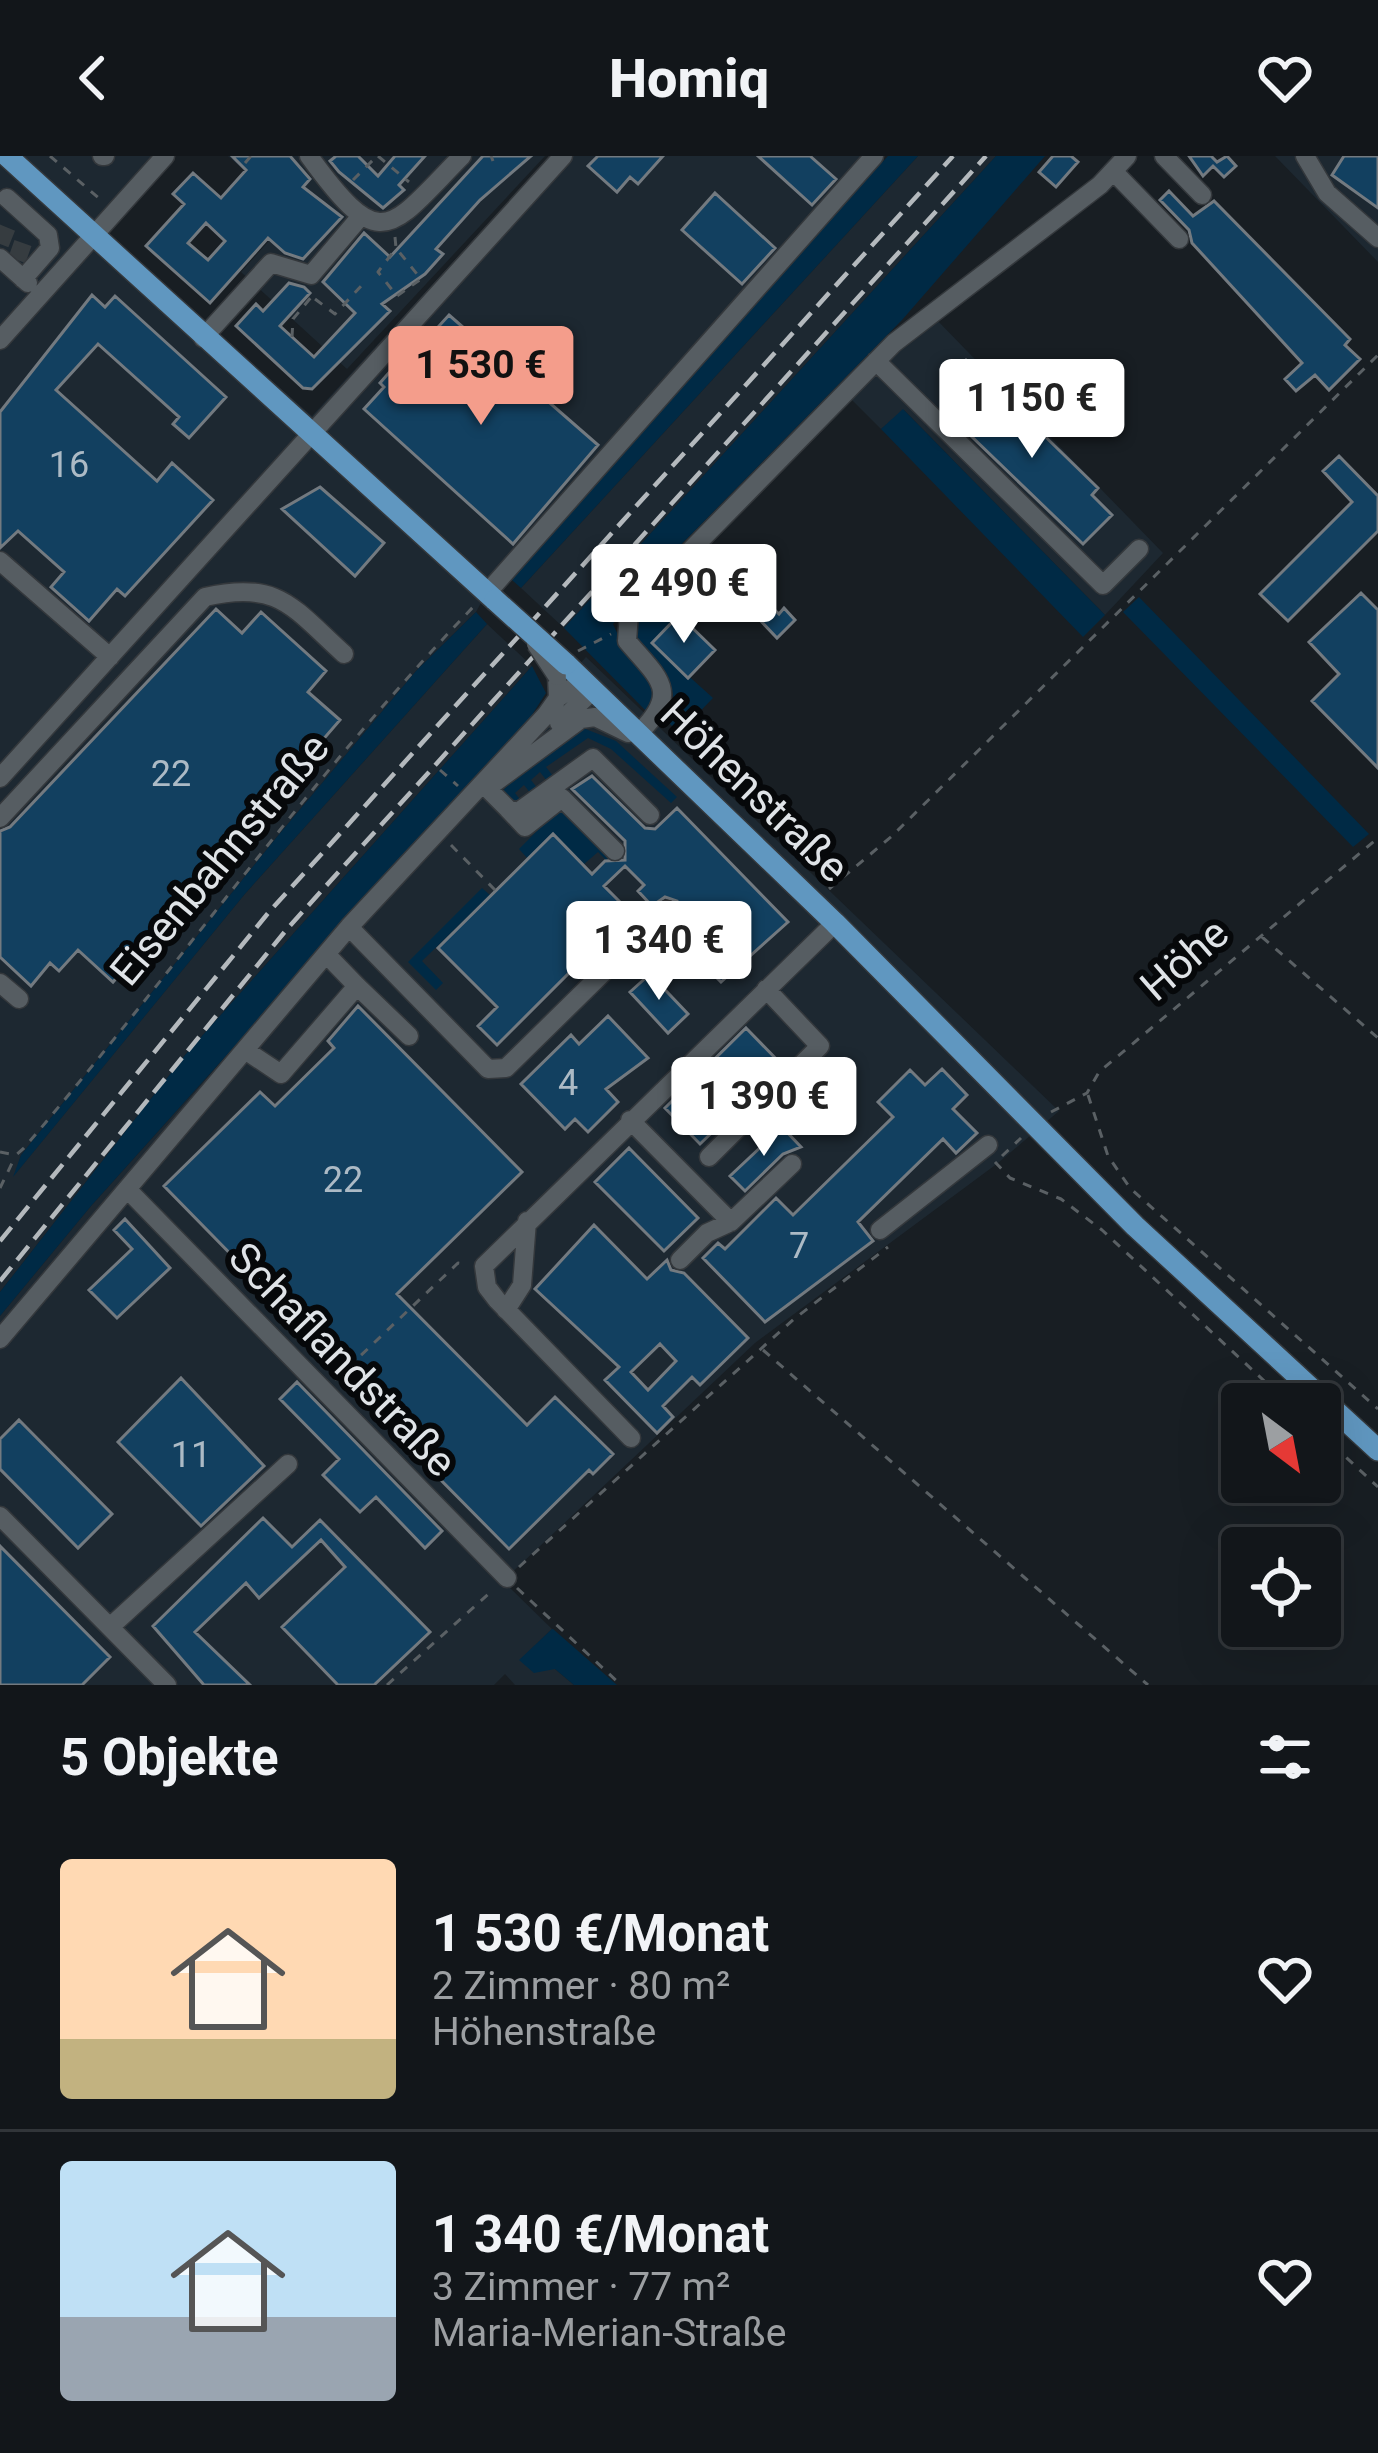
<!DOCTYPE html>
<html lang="de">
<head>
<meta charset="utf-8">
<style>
  :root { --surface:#12161a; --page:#1f2327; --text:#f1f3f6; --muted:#9c9fa2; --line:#313539; --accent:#f49d8b }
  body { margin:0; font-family:Roboto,sans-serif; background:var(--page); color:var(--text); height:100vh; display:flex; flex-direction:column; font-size:45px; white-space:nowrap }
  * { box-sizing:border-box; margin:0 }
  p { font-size:39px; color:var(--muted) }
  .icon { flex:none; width:66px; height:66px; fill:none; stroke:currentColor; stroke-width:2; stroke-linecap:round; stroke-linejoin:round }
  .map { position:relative; height:1529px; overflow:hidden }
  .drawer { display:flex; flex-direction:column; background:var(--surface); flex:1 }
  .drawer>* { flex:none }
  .needle { width:78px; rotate:148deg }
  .controls { position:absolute; left:1221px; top:1227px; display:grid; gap:24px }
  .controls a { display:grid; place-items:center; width:120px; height:120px; border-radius:12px; background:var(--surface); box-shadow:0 12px 48px #0002,0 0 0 3px var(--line); font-size:60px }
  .price { position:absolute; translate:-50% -102px; padding:0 27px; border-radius:12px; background:#fff; color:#222; font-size:39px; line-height:78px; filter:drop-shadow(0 3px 6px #0008) }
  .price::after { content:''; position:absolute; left:50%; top:72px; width:36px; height:27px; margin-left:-18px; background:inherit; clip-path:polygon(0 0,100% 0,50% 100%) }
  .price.on { background:var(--accent); color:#111 }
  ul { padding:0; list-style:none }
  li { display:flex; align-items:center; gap:36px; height:300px; padding:0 60px }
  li+li { border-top:3px solid var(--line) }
  li span { display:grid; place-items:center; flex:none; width:336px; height:240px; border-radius:12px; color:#555 }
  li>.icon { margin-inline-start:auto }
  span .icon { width:144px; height:144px; fill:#fffc; stroke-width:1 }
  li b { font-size:51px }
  h2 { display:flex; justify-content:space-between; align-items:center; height:144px; padding:0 60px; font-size:51px }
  header { display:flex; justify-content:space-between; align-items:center; height:156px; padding:0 60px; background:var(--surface); font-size:54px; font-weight:800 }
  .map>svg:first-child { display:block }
</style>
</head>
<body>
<header><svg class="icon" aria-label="back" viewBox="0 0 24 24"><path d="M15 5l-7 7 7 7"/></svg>Homiq<svg class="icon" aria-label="heart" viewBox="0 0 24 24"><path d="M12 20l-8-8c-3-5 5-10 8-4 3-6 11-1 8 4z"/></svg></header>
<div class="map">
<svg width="1378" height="1529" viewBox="0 0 1378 1529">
  <rect width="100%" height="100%" fill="#181e23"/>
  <path fill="#1d2831" d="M0 0H152L92 67 312 260 550 0H865L496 419 476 456 416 515 276 682 21 999 16 1017 244 739 487 468 532 510 185 899 0 1136Z
    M228 0H545L347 213 241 116 292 59Z
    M918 0H996L564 472 521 432Z
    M1275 0H1378V106Z
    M935 162 1163 397 1105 459 904 254 881 273 849 241Z
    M586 501 1059 955 998 1007 755 1187 503 1425 552 1473 520 1504 555 1513 574 1529H515L505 1518 494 1529H0V1160L91 1050Z"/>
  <path fill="#002a45" d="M888 0H918L521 432 504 417Z
    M996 0H1045L902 164 659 411 613 468 627 499 655 529 649 558 564 472Z
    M903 253 1105 459 1083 481 881 273Z
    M679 415 702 436 694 452 652 487 713 542 679 577 668 566C687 520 651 515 630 479L634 462Z
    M1139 441 1369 678 1353 691 1123 456Z
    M476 456 487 468 244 739 13 1021 21 999 276 682 416 515Z
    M532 510 546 537 530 562 91 1050 0 1160V1136L185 899Z
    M583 572 616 585 677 641 671 647 611 593 588 582 546 611 553 620 547 625 540 616 531 624 538 633 531 638 524 629 515 637 522 646 514 647 503 635 506 631Z
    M561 651 609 701 606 704 598 696 583 709 553 679 528 703 519 693Z
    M482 732 490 739 422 805 443 827 436 834 408 806Z
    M552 1473H553L617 1529H574L555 1513 534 1517 519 1504Z"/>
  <path fill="#124060" stroke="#737a80" stroke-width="3" fill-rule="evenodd" d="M232 0H290L310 23 303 31 342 61 303 103 285 97 268 82 210 147 146 90 184 48 173 38 193 17 221 42 246 14ZM206 67 225 85 208 104 188 87Z
    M336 0H358L378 20 395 0H425L399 29 404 34 383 52 339 16 330 5Z
    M483 0H531L480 44 436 93 443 98 425 118 382 148 390 155 312 233 303 232 236 170 256 148 263 155 289 127 304 131 310 137 280 170 314 201 355 157 323 126 364 77 390 101Z
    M598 0H663L638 28 630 21 617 36 588 10Z
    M758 0H810L836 23 812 49Z
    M1053 0H1071L1078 6 1056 31 1039 16Z
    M1189 0H1211L1217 6 1227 0 1236 10 1224 21 1213 10 1203 20Z
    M1344 0H1378V52L1332 19Z
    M1169 35 1193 60 1214 45 1350 183 1345 189 1360 203 1329 234 1315 219 1296 235 1285 223 1302 207 1192 87 1189 74 1160 44Z
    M715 37 775 92 742 128 682 74Z
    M92 139 105 151 115 140 226 241 189 282 173 268 179 261 98 188 56 234 157 325 172 307 213 344 125 440 117 433 89 465 51 431 64 416 18 375 0 392V256Z
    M449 159 598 289 513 388 364 253 384 231 380 227 394 211 398 215Z
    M966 204 982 218 961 241 982 261 989 253 1008 271 1022 258 1098 332 1092 339 1112 359 1083 388 967 276 973 271 943 244 951 236 943 229Z
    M1339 300 1378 340V375L1288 465 1260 438 1352 346 1323 315Z
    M320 331 384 387 355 420 282 353Z
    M747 428 779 458 784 452 795 464 777 482 736 439Z
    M1361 437 1378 454V612L1312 545 1339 518 1309 486Z
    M216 453 242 477 261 456 326 515 308 536 340 564 113 826 78 794 59 815 50 807 31 830 0 801V675L10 671Z
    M679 459 715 494 688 522 652 487Z
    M592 620 645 672 655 673 677 652 788 766 721 826 674 779 684 770 677 763V745L665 741 652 750 638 735 644 729 625 710 604 730 630 756 497 889 478 870 497 851 438 792 553 678 592 718 605 705 625 704V685L572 633Z
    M650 818 688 858 668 877 630 836Z
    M358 850 522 1016 397 1138 527 1269 555 1241 613 1298 593 1318 589 1314 509 1393 342 1224 348 1218 164 1030 260 936 275 950 334 892 328 885Z
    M608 860 648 902 606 933 618 946 588 976 575 963 565 973 521 928 571 879 579 888Z
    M746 872 782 909 700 988 665 952Z
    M942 913 967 939 953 953 977 977 956 997 943 983 858 1066 873 1085 765 1166 703 1102 718 1087 725 1093 776 1042 793 1059 893 961 878 946 910 914 925 929Z
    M782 971 801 991 783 998 745 1035 730 1020Z
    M629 992 698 1062 664 1095 595 1026Z
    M125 1063 170 1112 117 1162 89 1134 132 1093 114 1074Z
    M594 1069 647 1123 667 1104 671 1114 684 1117 748 1182 700 1229 692 1221 663 1250 673 1261 657 1277 605 1224 619 1211 535 1133ZM660 1188 676 1205 648 1234 631 1216Z
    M181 1222 264 1310 201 1370 118 1286Z
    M297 1226 442 1375 425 1392 376 1341 360 1356 323 1319 339 1303 280 1243Z
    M19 1264 112 1358 78 1392 0 1313V1283Z
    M263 1362 292 1391 320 1364 430 1476 374 1529H338L282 1471 345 1411 321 1384 259 1442 246 1427 195 1476 250 1529H204L153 1470Z
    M0 1390 110 1501 82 1529H0Z"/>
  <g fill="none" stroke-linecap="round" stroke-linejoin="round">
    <path stroke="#363c40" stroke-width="18" stroke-dasharray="18 9" stroke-linecap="butt" d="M0 88 8 68
      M17 104 24 84"/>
    <g stroke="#34383c" stroke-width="21">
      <path id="minor" d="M102 0H105
        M309 0C382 101 389 74 462 0
        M1164 0 1202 39
        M1305 0 1327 37 1378 82
        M1115 17 1179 83
        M7 42 48 79 50 92 23 123
        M0 102 28 127
        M203 182 271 107 311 119 361 60
        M0 184 165 0
        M876 205 1103 429 1139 393
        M0 405 110 501
        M487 437 874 0
        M558 542 583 524 586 541 559 567
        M640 576C681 535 658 522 627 485L629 457 894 187 1100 29 1127 0
        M0 622 563 0
        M490 630 581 563 595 561 628 577
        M487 632 508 653 518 656 593 602 650 659
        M508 653 525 671 562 642 615 695
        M0 662 205 441C279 424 292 451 344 498
        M349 771 488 913 506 912 667 754
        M0 827 19 843
        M357 830 409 880
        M245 894 281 918 357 830 327 799
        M630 964 731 1066
        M709 1001 820 890 766 833
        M128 1034 507 1422
        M880 1074 988 989
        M680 1104 707 1077 731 1066 792 1008
        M506 1154 522 1129 527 1065
        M0 1183 349 771 546 559 558 542 557 520
        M631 1282 497 1144 487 1131 484 1110 835 767
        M0 1360 167 1529
        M110 1471 288 1308"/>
    </g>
    <g stroke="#34383c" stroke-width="24">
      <path id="major" d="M7 0 495 444
        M566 508 835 767 1135 1070 1378 1294"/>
    </g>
    <path stroke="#5a6064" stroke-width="3" stroke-dasharray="9 9" stroke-linecap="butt" d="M50 0 101 44
      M378 0 409 26
      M491 0 493 5
      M245 7 251 0
      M353 24 376 1
      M395 81 396 92 378 116 397 140 421 123 396 92
      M315 143 335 158 363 128
      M292 181 293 163 313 139
      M578 495 611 478
      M440 614 458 630
      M451 689 496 735
      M829 733 892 680 1378 199
      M1262 781 1378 882
      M1088 939 1108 1000 1130 1032 1378 1253
      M1051 956 1087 937 1099 916 1378 682
      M0 996 16 999 24 992C177 813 312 618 476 448
      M1002 1000 1021 982
      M995 1006 1010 1022 1061 1043 1102 1074 1289 1248
      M0 1032 15 1001
      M763 1194 1148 1529
      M335 1224 458 1107 465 1108
      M1320 1277 1378 1331
      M519 1411 794 1163 888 1091
      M517 1432 621 1529
      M387 1529 494 1433"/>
    <use href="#minor" stroke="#565d62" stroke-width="18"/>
    <use href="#major" stroke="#6097c0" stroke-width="21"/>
    <path stroke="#b4b9bd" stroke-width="4.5" stroke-dasharray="18 9" stroke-linecap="butt" d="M0 1085 269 756 953 0
      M0 1125 287 773 986 0"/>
    <g stroke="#34383c" stroke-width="21" stroke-linecap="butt">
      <path id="minor-bridge" d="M536 488 557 520"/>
    </g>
    <g stroke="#34383c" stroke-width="24" stroke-linecap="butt">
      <path id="major-bridge" d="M495 444 566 508"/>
    </g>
    <use href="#minor-bridge" stroke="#565d62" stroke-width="18"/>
    <use href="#major-bridge" stroke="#6097c0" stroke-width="21"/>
  </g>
  <g text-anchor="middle" stroke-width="12" stroke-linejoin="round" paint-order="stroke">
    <g font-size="36" fill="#acbac5">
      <text x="69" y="321">16</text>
      <text x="171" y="630">22</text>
      <text x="568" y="939">4</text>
      <text x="343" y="1036">22</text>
      <text x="799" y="1102">7</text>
      <text x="191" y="1311">11</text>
    </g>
    <g font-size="42" fill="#dfe3e7" stroke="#06080a">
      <text transform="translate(755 634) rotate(44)" y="15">Höhenstraße</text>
      <text transform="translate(219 703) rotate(-50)" y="15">Eisenbahnstraße</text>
      <text transform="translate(1184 803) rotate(-41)" y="15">Höhe</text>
      <text transform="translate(343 1203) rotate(46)" y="15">Schaflandstraße</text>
    </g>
  </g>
</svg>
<div class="controls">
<a><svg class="needle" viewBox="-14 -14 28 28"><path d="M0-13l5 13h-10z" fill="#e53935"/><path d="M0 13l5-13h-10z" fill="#9c9fa2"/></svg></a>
<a><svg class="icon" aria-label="locate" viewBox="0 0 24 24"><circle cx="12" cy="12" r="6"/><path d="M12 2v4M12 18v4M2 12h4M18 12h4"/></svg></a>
</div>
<b class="price on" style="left:481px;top:272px">1 530 €</b>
<b class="price" style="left:1032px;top:305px">1 150 €</b>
<b class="price" style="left:684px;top:490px">2 490 €</b>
<b class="price" style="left:659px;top:847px">1 340 €</b>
<b class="price" style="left:764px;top:1003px">1 390 €</b>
</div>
<section class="drawer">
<h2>5 Objekte<svg class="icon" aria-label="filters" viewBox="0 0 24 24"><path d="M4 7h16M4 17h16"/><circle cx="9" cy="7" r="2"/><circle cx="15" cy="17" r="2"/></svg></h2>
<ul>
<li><span style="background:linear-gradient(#ffd9b3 75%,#c2b280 0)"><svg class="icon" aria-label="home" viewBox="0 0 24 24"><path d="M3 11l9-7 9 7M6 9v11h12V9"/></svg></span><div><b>1 530 €/Monat</b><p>2 Zimmer · 80 m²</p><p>Höhenstraße</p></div><svg class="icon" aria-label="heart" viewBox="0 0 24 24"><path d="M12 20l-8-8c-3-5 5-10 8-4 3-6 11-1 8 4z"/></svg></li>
<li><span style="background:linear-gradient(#bfe0f5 65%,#9aa5b1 0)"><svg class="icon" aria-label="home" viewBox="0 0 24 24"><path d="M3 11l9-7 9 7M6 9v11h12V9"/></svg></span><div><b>1 340 €/Monat</b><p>3 Zimmer · 77 m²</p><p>Maria-Merian-Straße</p></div><svg class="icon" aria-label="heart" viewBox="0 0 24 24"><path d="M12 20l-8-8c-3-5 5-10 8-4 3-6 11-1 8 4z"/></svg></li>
</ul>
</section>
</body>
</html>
